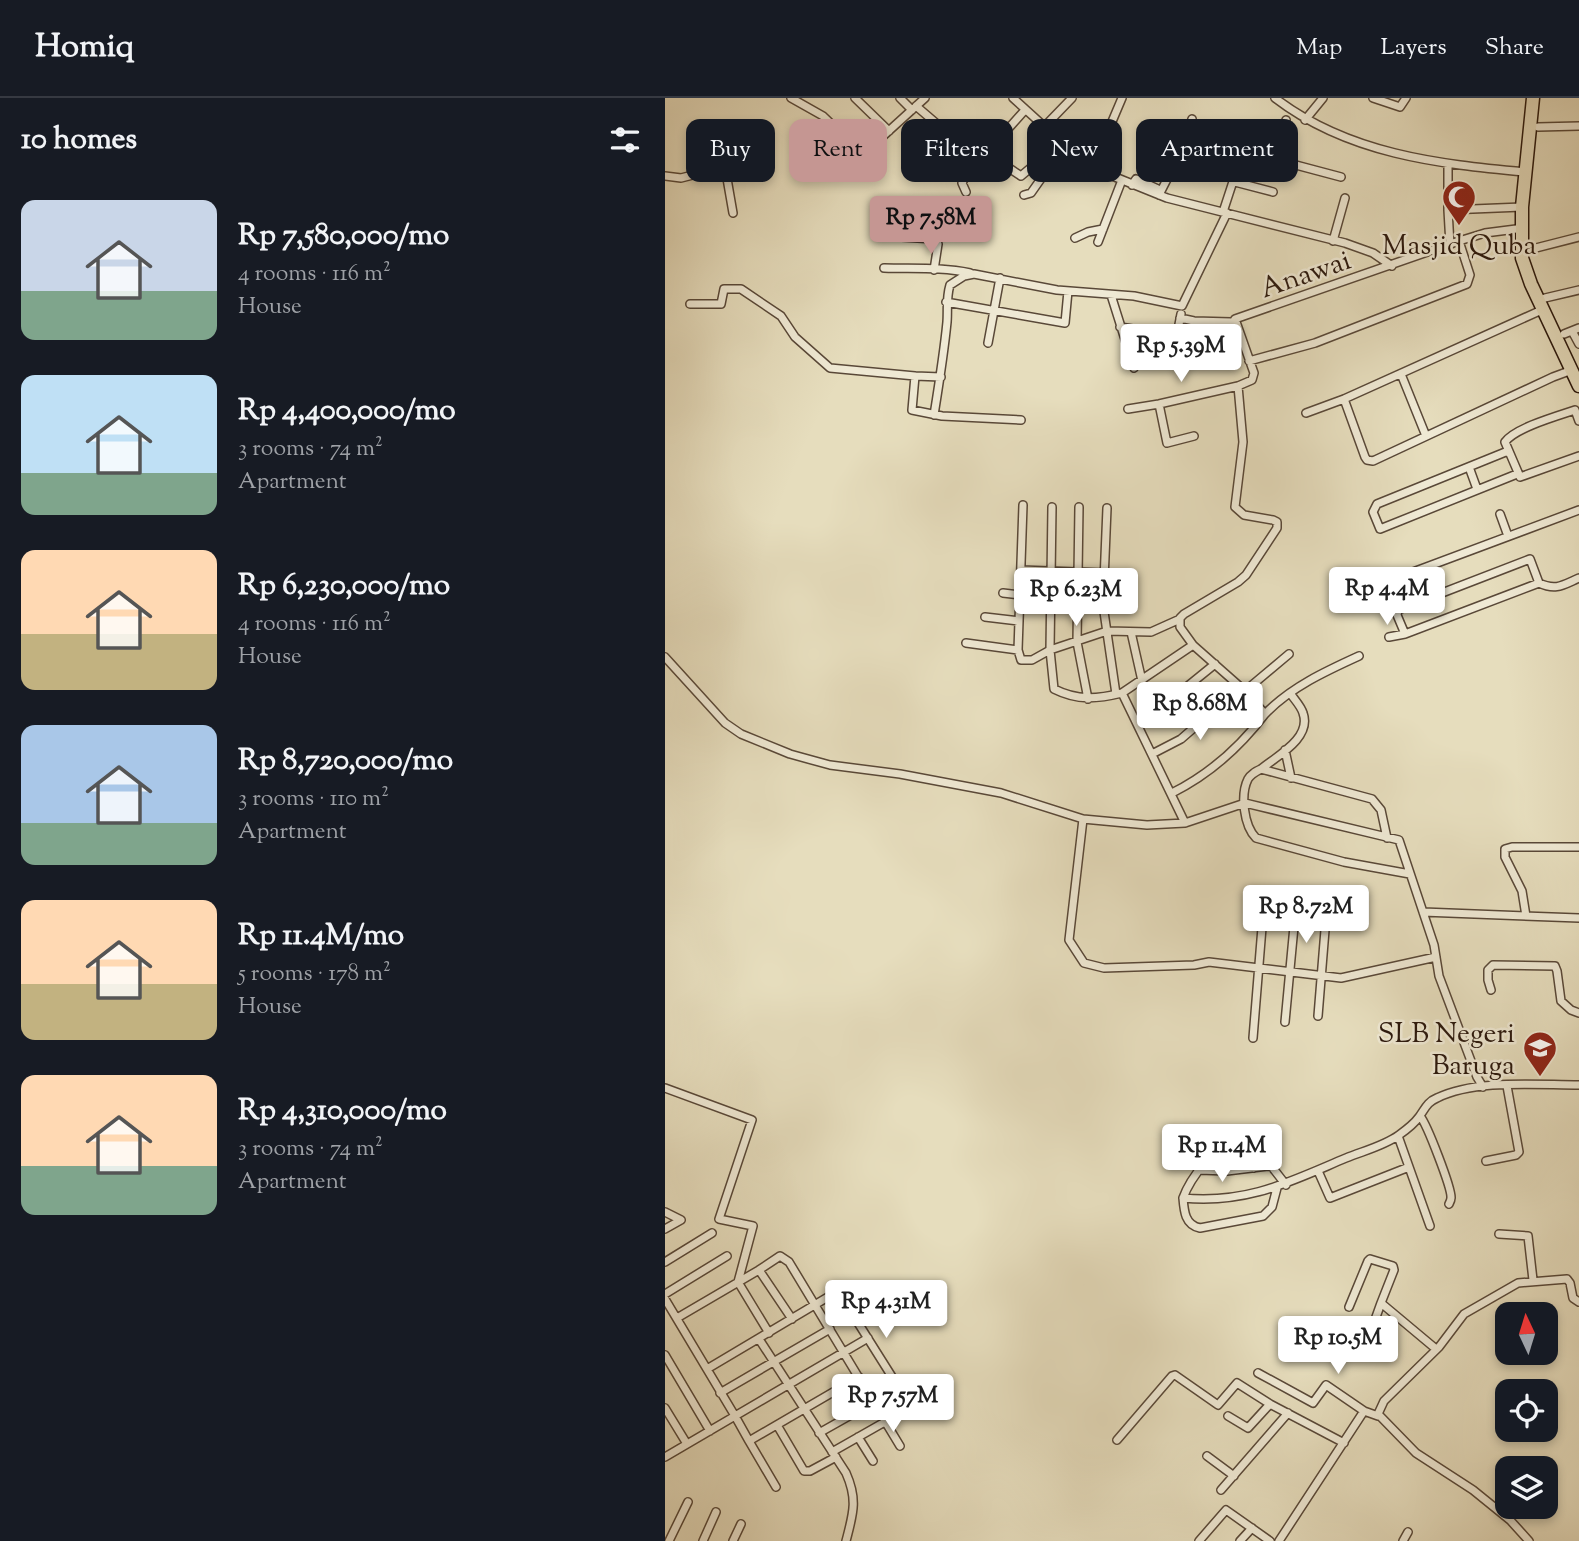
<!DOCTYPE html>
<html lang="en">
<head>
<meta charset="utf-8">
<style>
  :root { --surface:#171b24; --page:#242831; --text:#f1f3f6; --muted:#9ea1a6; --line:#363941; --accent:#c59692 }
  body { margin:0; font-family:"Sorts Mill Goudy",serif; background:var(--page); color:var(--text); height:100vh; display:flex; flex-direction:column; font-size:26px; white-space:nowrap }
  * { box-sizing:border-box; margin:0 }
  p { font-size:23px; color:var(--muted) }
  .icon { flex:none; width:38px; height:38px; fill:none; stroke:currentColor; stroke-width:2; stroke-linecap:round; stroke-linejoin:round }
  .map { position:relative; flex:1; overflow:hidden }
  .panel { display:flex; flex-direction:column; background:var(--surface); width:665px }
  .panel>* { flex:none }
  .hud { position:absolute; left:21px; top:21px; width:665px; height:63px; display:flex; gap:14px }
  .needle { width:46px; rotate:356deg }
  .fabs { position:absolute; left:830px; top:1204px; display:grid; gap:14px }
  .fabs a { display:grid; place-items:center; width:63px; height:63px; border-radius:14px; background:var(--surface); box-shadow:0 4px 10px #0003; font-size:35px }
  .price { position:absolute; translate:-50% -60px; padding:0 16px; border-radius:7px; background:#fff; color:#222; font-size:23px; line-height:46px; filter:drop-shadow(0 2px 4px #0008) }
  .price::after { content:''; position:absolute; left:50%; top:42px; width:21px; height:16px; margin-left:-10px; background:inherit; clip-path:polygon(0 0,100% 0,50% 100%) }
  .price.selected { background:var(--accent); color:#111 }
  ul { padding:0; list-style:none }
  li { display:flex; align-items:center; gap:21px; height:175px; padding:0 21px }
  li span { display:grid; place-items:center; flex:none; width:196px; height:140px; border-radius:14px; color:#555 }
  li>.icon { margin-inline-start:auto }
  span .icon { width:84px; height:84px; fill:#fffc; stroke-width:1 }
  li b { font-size:30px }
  h2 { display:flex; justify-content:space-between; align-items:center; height:84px; padding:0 21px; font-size:30px }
  .pill { padding:0 24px; border-radius:14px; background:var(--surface); box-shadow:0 4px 10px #0003; font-size:24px; line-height:63px }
  .pill.selected { background:var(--accent); color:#111 }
  header { display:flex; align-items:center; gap:42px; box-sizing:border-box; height:98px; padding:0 35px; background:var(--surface); border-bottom:2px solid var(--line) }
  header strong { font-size:33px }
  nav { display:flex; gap:38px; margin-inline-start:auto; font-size:24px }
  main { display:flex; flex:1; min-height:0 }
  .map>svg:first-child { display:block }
</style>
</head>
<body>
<header>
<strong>Homiq</strong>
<nav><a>Map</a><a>Layers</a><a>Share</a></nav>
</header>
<main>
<section class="panel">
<h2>10 homes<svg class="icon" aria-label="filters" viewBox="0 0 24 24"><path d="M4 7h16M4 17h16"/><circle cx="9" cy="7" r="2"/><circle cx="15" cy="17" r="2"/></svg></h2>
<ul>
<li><span style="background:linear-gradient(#c9d6e8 65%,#7fa58c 0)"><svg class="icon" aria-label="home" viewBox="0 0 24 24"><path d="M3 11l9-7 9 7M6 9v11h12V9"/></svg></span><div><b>Rp 7,580,000/mo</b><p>4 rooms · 116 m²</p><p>House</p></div></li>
<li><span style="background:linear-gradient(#bfe0f5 70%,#7fa58c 0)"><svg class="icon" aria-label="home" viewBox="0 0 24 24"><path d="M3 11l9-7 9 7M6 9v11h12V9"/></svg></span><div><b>Rp 4,400,000/mo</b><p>3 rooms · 74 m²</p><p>Apartment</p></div></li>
<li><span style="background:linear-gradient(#ffd9b3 60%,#c2b280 0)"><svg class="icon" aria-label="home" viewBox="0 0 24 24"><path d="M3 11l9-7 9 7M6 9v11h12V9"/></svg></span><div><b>Rp 6,230,000/mo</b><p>4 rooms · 116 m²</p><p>House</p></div></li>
<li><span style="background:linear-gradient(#a9c7e8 70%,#7fa58c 0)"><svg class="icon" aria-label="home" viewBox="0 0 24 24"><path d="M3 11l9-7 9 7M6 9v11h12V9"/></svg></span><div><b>Rp 8,720,000/mo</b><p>3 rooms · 110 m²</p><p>Apartment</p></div></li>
<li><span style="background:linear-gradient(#ffd9b3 60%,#c2b280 0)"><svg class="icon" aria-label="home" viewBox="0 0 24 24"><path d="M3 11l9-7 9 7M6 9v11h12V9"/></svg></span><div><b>Rp 11.4M/mo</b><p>5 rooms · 178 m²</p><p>House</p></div></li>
<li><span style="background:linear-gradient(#ffd9b3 65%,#7fa58c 0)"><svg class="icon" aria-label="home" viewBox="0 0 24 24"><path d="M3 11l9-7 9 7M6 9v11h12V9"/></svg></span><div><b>Rp 4,310,000/mo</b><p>3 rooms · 74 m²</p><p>Apartment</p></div></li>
</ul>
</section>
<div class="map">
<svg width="914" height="1443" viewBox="0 0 914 1443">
  <rect width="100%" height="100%" fill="#e6ddbd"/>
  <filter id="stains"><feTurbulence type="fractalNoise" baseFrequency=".00286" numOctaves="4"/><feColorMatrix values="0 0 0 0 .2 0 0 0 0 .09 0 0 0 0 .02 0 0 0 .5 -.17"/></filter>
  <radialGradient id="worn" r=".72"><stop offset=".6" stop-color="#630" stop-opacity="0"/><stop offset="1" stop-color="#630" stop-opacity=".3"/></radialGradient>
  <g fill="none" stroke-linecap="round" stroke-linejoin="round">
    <g stroke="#594838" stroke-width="10">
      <path id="street" d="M126 0 158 18 184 43 202 46 216 40 260 0
        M190 0 224 33
        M235 0 247 12
        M348 0 414 60 445 77 502 100 680 145 708 155 727 168
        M610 0C683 56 773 66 861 74
        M708 0 735 9 741 0
        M251 8 272 26
        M640 22 658 0
        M379 29 407 0
        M873 29 914 28
        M493 47 515 56
        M576 55 582 29
        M610 62 621 22
        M422 64 446 26 457 0
        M783 66V112L857 109
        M341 68 356 78 369 67 379 74
        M60 69 68 115
        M0 78 16 80 71 66
        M570 84 608 94
        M467 87 471 81 495 92
        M301 94 297 85 300 79 360 12
        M359 97 366 95 399 48
        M494 97 520 46 527 21
        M783 112 785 147
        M558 114 578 53 676 79
        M220 138 269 141 273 146 269 172
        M410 140 423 134 438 131
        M668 143 680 100
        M433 144 457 82
        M863 152 914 139
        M219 170C248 171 277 169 305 175
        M446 197 469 270
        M880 200 914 192
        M281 204 400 225 403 193
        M25 206H56L59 191H76L116 218 130 239 165 270 250 278 247 312 277 318 356 322
        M515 220 529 223 566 224
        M455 229 511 238
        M907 233 914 246
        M899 236 914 230
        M511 242 516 216
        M323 245 335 180
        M467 251 554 233 564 229V225
        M584 263 650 245 802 186 805 177 794 143
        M736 276 761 338
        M250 278 276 279
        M679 301 700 359 702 362 708 363 888 279 907 272
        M494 306 502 345 529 338
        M463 311 494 306 573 288
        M641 315 679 301 879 211
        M269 317C274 286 279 255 282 224 283 211 281 200 285 187L299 178 309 176 392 192 469 198 517 208 562 115
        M914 323 910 312C892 318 850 330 840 344L855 379 914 358
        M843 353 712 406 708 414 715 431 852 376
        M804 369 812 391
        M358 407 353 552 356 562H367L385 552 442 533 486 534 515 521
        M387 409 385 552 389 591C413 603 432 601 457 595
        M414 409 412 544 423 601
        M442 410 438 507 451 596
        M835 416 843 438
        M356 472 440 475
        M740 477 914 412
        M874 485 740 536 732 517 733 512 738 510 865 461 874 485C891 493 898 487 914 480
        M338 495 355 497
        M320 519 354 523
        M466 534 477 583
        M724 539 740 536
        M301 545 353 552
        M694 558C661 573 626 589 600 616L580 593 528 547 515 529V520L519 516 573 484 581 477 612 430V424L608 422 579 417 570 409 578 344 573 288 587 282 589 275 570 221 794 143 820 135 859 130
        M0 559 60 625 76 636 125 656 165 667 235 676 336 695 418 721 482 727 520 725 457 595 528 547
        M580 593 624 556
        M471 623 518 592 550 566
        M620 652 626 680
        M487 656 516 641 562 601
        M596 671C612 658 647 640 638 615 636 608 629 601 625 595
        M507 695C543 677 575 649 600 616
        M418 721 404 842 419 865 439 870 529 867 544 864 676 880 771 859
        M520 725 580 705 734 742 769 847 774 878 812 979 818 989
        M722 740 716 712 707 701 596 671C590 674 586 676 583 681 575 697 579 728 591 740L679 764 745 776
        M758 814 914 820
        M861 818 857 793 840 759V751L847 749H914
        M826 892 823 882V872L828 867 890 868 892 873 896 903 906 912 914 915
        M653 918 660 832
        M620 924 630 818
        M588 940 599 805
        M0 990 87 1022 54 1121 88 1128 73 1184 104 1235
        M755 1018C762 1026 787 1091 786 1100 786 1102 785 1104 784 1106
        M733 1038 765 1128
        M821 1063 851 1057 854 1054 842 988
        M589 1070 571 1035H569C550 1053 527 1075 518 1100 583 1106 624 1084 681 1060 698 1053 719 1048 734 1037 741 1032 749 1026 754 1019 760 1011 762 1004 772 1000 811 981 871 987 914 987
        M535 1072 562 1073 603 1068 607 1069 621 1087
        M653 1073 665 1100 744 1069
        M518 1100C519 1113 520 1127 535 1130L598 1118 607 1109 612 1090
        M0 1114 16 1122
        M0 1131 16 1122
        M834 1136 863 1138 868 1182
        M0 1164 47 1135
        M94 1172 115 1158 124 1164 235 1348
        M0 1196 62 1158
        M0 1201 70 1318 0 1359
        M684 1209 703 1163 705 1161 728 1168 729 1172 716 1205 771 1251
        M711 1219 716 1205
        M12 1220 94 1172 127 1221
        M94 1241 181 1375C193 1402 188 1416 181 1443
        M0 1257 45 1333
        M42 1271 173 1193 246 1309 167 1354
        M593 1275 648 1305 661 1287 699 1313 713 1318
        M194 1279 84 1343 70 1318 203 1240
        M55 1295 165 1231
        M0 1310 22 1346
        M563 1318 583 1330 605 1306 679 1345
        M112 1327 139 1373H145L171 1359
        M154 1335 209 1304
        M193 1339 208 1363
        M452 1342 507 1278 510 1277 553 1307 572 1285 605 1306
        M84 1343 111 1389
        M542 1358 569 1378
        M556 1392 623 1315
        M4 1443 23 1404
        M38 1443 51 1414
        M68 1443 76 1426
        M534 1443 561 1412 605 1443
        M575 1443 587 1430
        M614 1443 699 1313
        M738 1443 743 1434
        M864 1443 845 1422 808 1392 751 1355 713 1316 719 1303 774 1249 799 1216 853 1185 902 1181 905 1185 908 1200 914 1204"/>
    </g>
    <g stroke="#2a170c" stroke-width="15">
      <path id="highway" d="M868 0 857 109V160L866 186 914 288"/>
    </g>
    <use href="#street" stroke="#efe9d4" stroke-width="7"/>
    <use href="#highway" stroke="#e6ddbd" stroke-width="12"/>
  </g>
  <defs>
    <g id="mosque-pin" transform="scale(1.75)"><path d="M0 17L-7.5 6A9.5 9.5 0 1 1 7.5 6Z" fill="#8f2418" stroke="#efe9d4"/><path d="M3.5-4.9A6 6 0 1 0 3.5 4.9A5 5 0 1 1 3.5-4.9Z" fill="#fff"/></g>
    <g id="school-pin" transform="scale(1.75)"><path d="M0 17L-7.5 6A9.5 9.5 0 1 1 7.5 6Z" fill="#8f2418" stroke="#efe9d4"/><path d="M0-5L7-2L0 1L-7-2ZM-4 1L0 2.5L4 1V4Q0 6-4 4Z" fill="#fff"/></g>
  </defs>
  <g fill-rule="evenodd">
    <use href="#mosque-pin" x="794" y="99"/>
    <use href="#school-pin" x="875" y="950"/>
  </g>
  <g text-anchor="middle" stroke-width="5" stroke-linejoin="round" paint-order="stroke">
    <g font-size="28" fill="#2a170c" stroke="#efe9d4">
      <text x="794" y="156">Masjid Quba</text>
      <text x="850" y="944" text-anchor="end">SLB Negeri<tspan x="850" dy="32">Baruga</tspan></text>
    </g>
    <g font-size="28" fill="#2a170c" stroke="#efe9d4">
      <text transform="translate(640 175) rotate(-19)" y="10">Anawai</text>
    </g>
  </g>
  <rect width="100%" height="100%" filter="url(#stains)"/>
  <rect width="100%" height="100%" fill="url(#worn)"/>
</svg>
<div class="fabs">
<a><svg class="needle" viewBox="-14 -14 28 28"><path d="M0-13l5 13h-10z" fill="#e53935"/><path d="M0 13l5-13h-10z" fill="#9ea1a6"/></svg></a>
<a><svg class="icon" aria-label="locate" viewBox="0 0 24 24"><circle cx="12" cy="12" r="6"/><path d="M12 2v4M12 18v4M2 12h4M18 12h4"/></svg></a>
<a><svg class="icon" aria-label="layers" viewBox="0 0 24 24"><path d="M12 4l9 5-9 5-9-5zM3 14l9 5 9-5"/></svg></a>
</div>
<b class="price selected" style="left:266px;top:158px">Rp 7.58M</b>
<b class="price" style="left:516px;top:286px">Rp 5.39M</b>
<b class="price" style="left:722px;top:529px">Rp 4.4M</b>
<b class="price" style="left:411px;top:530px">Rp 6.23M</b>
<b class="price" style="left:535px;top:644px">Rp 8.68M</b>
<b class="price" style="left:641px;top:847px">Rp 8.72M</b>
<b class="price" style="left:557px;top:1086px">Rp 11.4M</b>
<b class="price" style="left:221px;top:1242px">Rp 4.31M</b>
<b class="price" style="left:673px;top:1278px">Rp 10.5M</b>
<b class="price" style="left:228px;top:1336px">Rp 7.57M</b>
<div class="hud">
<a class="pill">Buy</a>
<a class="pill selected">Rent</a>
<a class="pill">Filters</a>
<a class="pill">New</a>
<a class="pill">Apartment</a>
</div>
</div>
</main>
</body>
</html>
